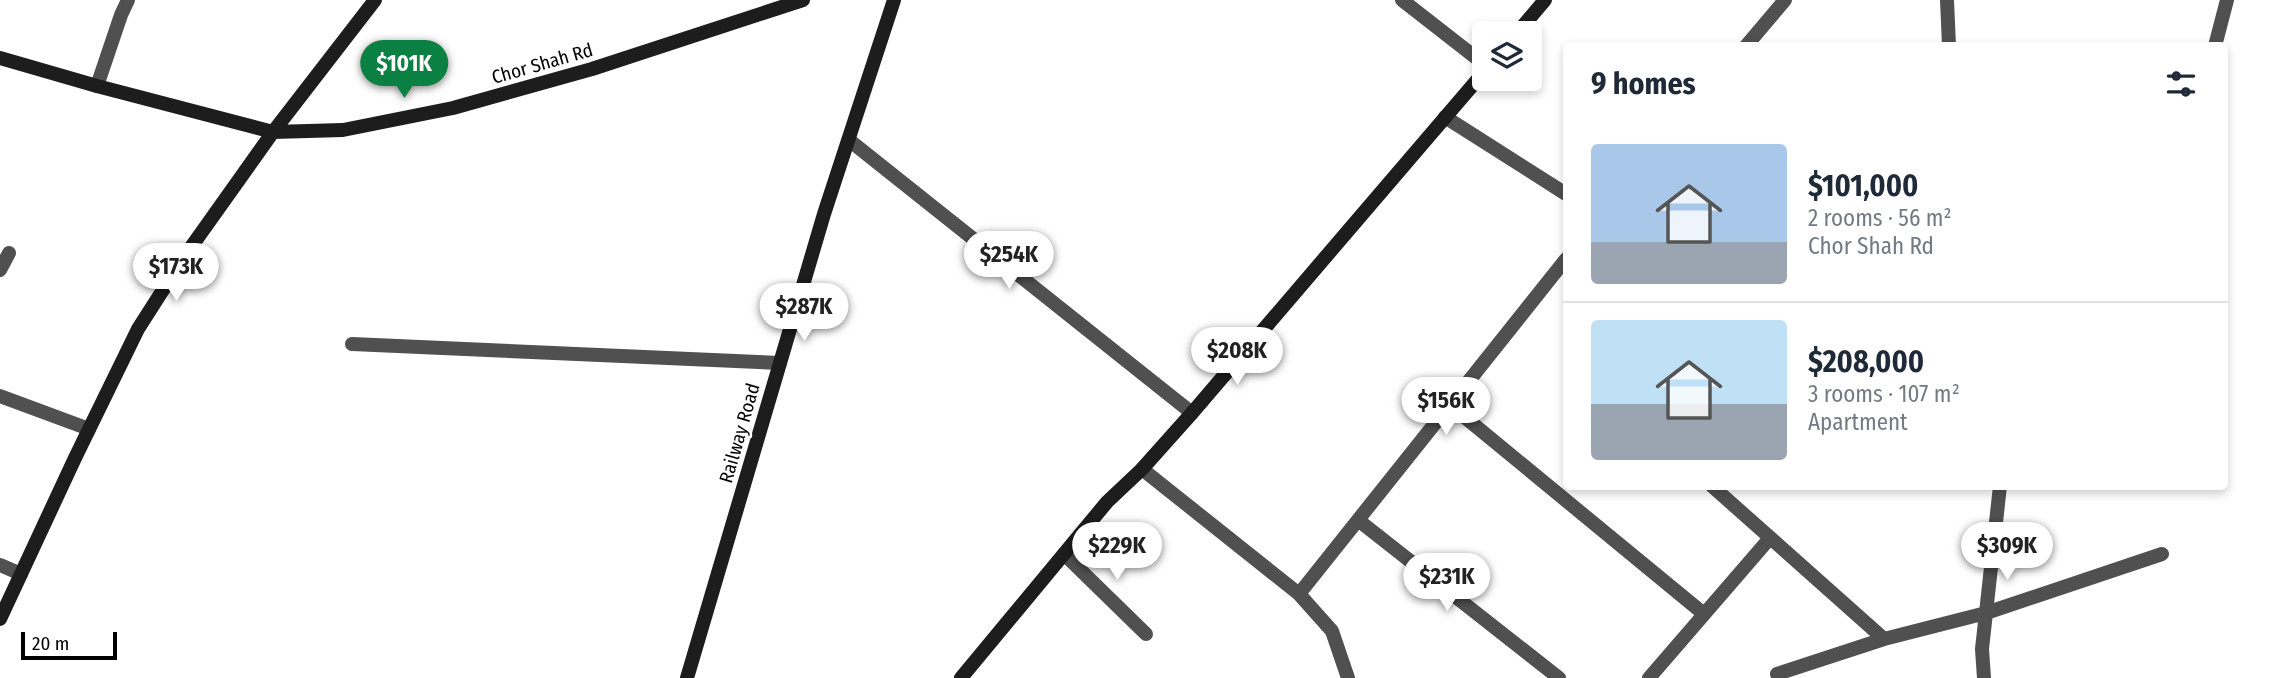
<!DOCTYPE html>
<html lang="en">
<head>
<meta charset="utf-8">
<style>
  :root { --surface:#fff; --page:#f6f6f7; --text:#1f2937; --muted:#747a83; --line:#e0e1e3; --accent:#0b8043 }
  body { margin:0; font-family:"Fira Sans Condensed",sans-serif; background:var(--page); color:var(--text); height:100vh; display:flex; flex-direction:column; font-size:26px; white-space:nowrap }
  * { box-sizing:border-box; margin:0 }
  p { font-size:23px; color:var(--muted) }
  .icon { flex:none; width:38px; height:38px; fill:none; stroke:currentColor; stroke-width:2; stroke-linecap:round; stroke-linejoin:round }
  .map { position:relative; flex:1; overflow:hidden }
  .drawer { position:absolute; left:1563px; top:42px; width:665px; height:448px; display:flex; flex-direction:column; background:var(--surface); border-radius:7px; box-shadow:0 4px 10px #0003 }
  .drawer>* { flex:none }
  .controls { position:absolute; left:1472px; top:21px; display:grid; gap:14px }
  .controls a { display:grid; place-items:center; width:70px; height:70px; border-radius:7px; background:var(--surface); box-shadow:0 4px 10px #0003; font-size:35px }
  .scale { position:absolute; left:21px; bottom:18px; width:96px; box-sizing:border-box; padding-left:7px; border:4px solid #000; border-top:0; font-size:19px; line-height:24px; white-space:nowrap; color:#000; -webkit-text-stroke:5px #fff; paint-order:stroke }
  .price { position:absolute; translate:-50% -60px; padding:0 16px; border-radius:24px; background:#fff; color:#222; font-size:23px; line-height:46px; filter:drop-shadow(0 2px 4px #0008) }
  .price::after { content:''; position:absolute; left:50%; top:42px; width:21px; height:16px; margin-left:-10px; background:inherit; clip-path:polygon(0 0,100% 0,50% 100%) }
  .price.selected { background:var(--accent); color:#fff }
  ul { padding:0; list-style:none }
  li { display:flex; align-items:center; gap:21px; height:175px; padding:0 28px }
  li+li { border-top:2px solid var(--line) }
  li span { display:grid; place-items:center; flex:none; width:196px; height:140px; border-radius:7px; color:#555 }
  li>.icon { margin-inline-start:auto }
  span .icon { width:84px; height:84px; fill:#fffc; stroke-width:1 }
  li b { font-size:30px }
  h2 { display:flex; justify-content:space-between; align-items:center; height:84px; padding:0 28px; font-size:30px }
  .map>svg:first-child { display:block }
</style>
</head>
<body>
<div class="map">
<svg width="2270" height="678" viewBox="0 0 2270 678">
  <rect width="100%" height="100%" fill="#fff"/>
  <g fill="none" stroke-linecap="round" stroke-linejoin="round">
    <path stroke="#505050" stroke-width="14" d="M2215 46 2227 0"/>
    <path stroke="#505050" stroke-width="14" d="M1402 0 1484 64
      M1947 0 1949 46
      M1746 46 1785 0
      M97 86 121 15 128 0
      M1445 117 1566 194
      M849 140 1192 413
      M0 270 9 253
      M352 344 780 363
      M0 396 89 429
      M1450 405 1704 614
      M1142 469 1299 594 1332 631 1348 678
      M1712 486 1884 639
      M1358 520 1559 678
      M1064 554 1146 634
      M0 565 21 574
      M1299 594 1566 259
      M1777 674 1884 639 1986 613 2162 554
      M1649 678 1770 538
      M1984 678 1982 649 2000 486"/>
    <path stroke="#1d1d1d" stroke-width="14" d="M1517 33 1545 0
      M0 58 97 86 273 132 343 130 453 108 592 69 803 0
      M0 619 75 458 138 329 184 257 273 132 375 0
      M687 678 824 214 894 0
      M961 678 1107 502 1142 469 1192 413 1484 72"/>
  </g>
  <g text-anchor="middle" stroke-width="5" stroke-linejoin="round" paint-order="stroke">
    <g font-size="19" fill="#000" stroke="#fff">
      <text transform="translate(542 63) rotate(-16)" y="7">Chor Shah Rd</text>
      <text transform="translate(739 433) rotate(-74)" y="7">Railway Road</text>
    </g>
  </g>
</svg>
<div class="controls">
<a><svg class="icon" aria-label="layers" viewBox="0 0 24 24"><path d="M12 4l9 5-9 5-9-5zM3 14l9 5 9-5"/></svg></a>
</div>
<div class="scale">20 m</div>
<b class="price selected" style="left:404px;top:100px">$101K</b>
<b class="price" style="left:1009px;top:291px">$254K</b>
<b class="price" style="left:176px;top:303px">$173K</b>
<b class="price" style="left:804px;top:343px">$287K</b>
<b class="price" style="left:1237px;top:387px">$208K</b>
<b class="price" style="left:1446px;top:437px">$156K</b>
<b class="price" style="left:1117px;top:582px">$229K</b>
<b class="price" style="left:2007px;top:582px">$309K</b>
<b class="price" style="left:1447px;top:613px">$231K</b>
<section class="drawer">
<h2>9 homes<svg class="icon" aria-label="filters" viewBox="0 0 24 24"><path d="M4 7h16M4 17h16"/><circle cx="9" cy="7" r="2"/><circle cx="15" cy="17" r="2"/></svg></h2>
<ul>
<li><span style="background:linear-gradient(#a9c7e8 70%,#9aa5b1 0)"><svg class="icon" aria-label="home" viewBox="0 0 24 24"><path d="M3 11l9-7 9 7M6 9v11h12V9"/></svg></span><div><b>$101,000</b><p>2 rooms · 56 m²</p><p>Chor Shah Rd</p></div></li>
<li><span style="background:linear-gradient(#bfe0f5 60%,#9aa5b1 0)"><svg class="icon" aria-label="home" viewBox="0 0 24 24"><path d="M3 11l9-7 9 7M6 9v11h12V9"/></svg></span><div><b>$208,000</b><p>3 rooms · 107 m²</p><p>Apartment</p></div></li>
</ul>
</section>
</div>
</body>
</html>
